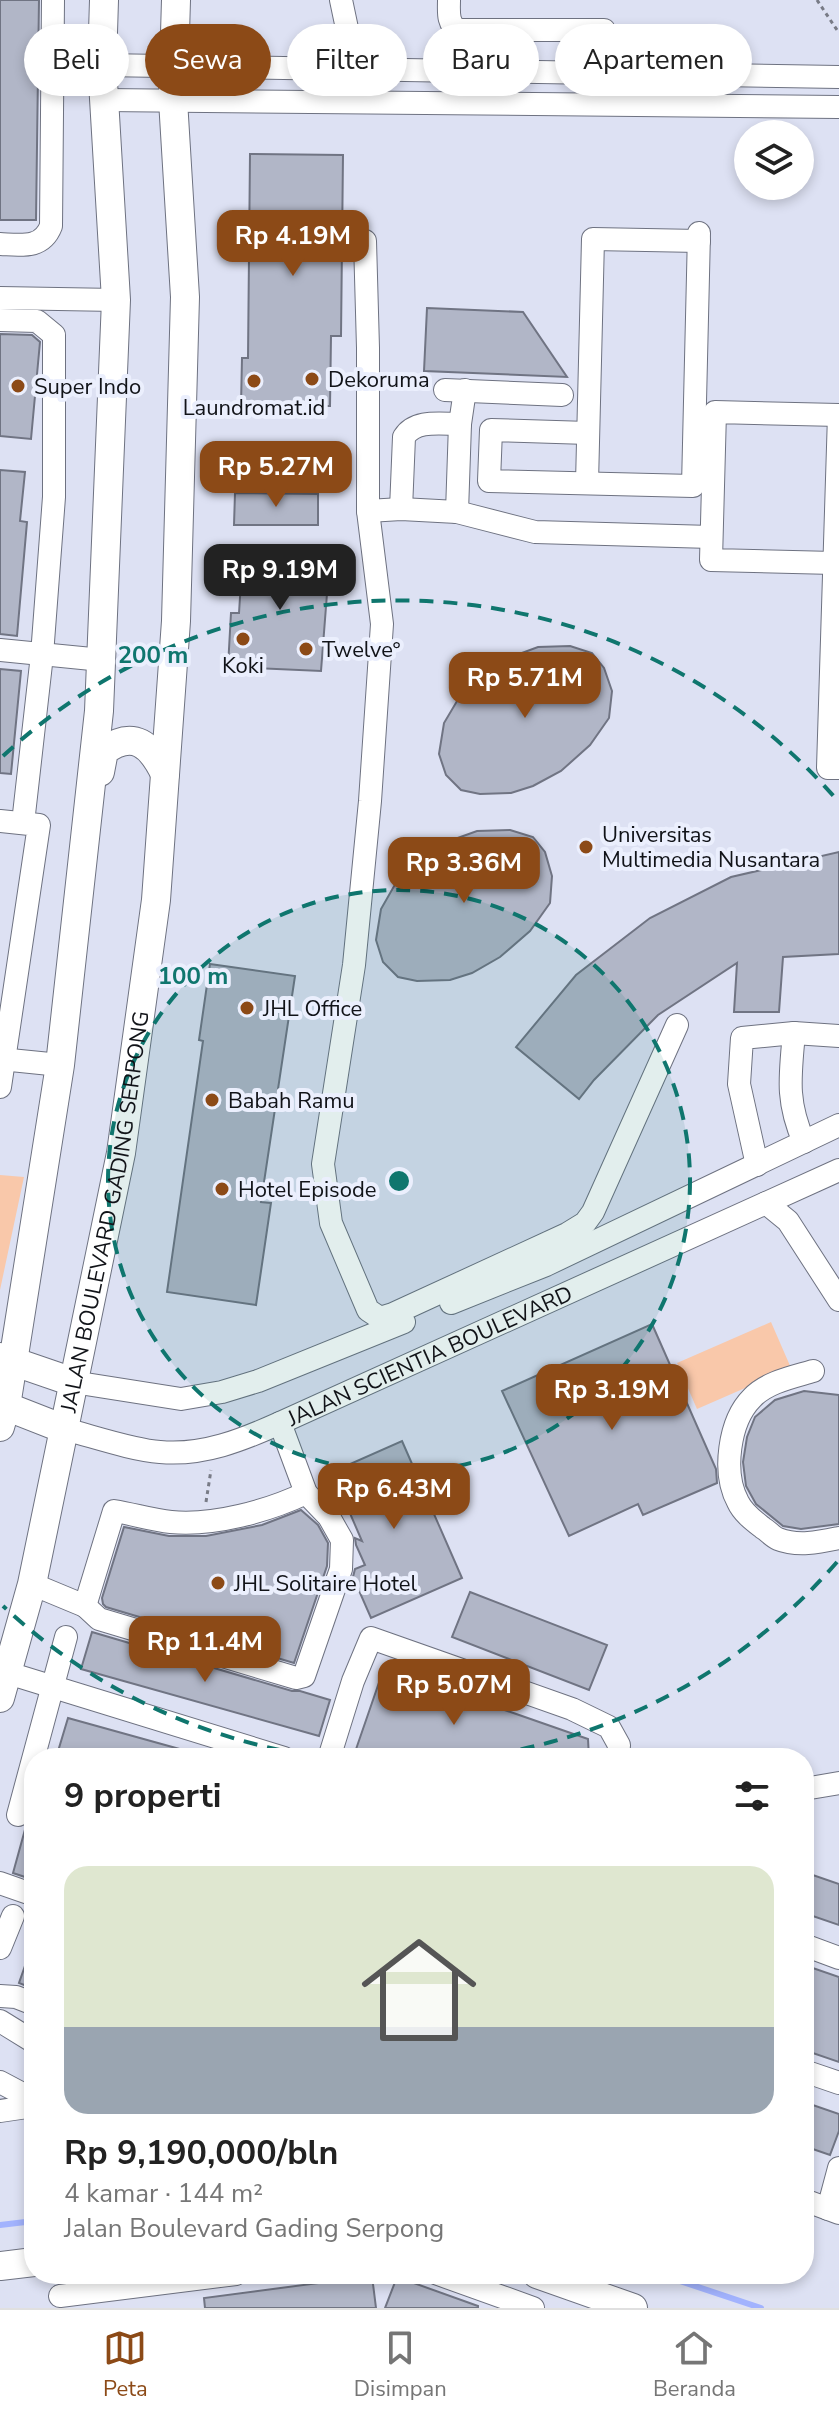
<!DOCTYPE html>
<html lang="id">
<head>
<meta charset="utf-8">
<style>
  :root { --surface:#fff; --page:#f2f2f2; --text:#222; --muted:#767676; --line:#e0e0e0; --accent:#8c4a17 }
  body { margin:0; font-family:"Nunito Sans",sans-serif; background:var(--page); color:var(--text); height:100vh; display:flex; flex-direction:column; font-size:30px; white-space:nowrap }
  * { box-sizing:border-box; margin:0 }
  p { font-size:26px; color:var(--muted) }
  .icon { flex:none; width:44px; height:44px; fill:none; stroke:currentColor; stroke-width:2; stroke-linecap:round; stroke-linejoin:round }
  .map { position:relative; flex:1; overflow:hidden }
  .details { position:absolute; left:24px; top:1748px; width:790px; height:536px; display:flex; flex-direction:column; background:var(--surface); border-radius:32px; box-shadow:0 4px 12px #0003 }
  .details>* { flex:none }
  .hud { position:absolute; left:24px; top:24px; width:792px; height:72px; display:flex; gap:16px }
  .tools { position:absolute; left:734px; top:120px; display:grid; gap:16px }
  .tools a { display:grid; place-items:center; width:80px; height:80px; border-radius:50%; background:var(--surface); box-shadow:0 4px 12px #0003; font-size:40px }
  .price { position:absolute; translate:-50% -68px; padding:0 18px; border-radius:16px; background:var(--accent); color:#fff; font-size:26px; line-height:52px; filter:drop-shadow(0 2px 4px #0008) }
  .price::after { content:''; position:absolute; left:50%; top:48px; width:24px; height:18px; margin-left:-12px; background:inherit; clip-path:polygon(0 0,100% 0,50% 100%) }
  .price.current { background:#222; color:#fff }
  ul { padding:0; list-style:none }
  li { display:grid; align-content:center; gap:16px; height:424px; padding:0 40px }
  li span { display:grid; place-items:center; height:248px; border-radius:24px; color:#555 }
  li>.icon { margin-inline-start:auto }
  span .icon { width:144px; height:144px; fill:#fffc; stroke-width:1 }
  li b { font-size:34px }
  h2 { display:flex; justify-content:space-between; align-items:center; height:96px; padding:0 40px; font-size:34px }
  .tag { padding:0 28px; border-radius:36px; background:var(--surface); box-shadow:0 4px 12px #0003; font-size:28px; line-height:72px }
  .tag.current { background:var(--accent); color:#fff }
  .dock { display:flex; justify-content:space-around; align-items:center; height:112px; border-top:2px solid var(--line); background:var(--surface); font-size:22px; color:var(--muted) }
  .dock a { display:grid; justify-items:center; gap:4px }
  .dock .current { color:var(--accent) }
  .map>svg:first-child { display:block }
</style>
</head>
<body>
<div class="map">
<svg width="839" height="2308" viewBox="0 0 839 2308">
  <rect width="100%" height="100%" fill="#dde1f3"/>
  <path fill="#f9c8aa" d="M0 1175 24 1177 0 1290Z
    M771 1322 791 1368 697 1409 677 1363Z"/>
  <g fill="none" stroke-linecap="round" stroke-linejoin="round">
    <path stroke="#a2b3fe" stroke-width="6" d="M0 2225 34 2221
      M659 2274 761 2308"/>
  </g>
  <path fill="#b1b6c7" stroke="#707483" stroke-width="2" d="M0 0H39L36 220H0Z
    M250 154 343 155 341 336H331L330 406 241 405 242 358H248Z
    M427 308 523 312 567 377 424 371Z
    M0 334 32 335 40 342 31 439 0 436Z
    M0 470 25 472 20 521 27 522 17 636 0 634Z
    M235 493 318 494V525H234Z
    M243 551 330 555 321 671 228 667 231 613H239Z
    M570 646 592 653 604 668 612 691 609 718 590 745 561 771 533 786 511 793 480 794 461 790 446 775 439 754 444 723 460 696 479 676 503 660 538 647Z
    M0 669 21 671 11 774 0 773Z
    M510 830 533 837 545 852 552 876 550 903 530 931 500 957 472 973 450 980 417 981 398 977 383 962 376 940 381 909 397 881 416 860 441 844 477 831Z
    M839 852V954L783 957 779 1012H734L737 963 658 1015 594 1080 579 1099 516 1047 576 975 650 918 731 877Z
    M210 964 295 976 261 1202 271 1203 256 1305 167 1292 203 1041 199 1040Z
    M652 1324 716 1469 717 1483 643 1515 638 1504 569 1536 502 1391Z
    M804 1391 839 1395V1524L801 1529 783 1526 756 1504 746 1486 743 1462 747 1437 755 1417 775 1400Z
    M402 1441 462 1578 371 1618 353 1577 355 1569 365 1565 356 1545 355 1538 362 1541 332 1472Z
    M301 1510 318 1525 328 1543 327 1566 294 1663 106 1607 103 1604 102 1598 124 1527 169 1536H206L262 1525Z
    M470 1592 607 1645 589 1690 452 1637Z
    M92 1632 292 1691H300L330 1700 319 1736 81 1669Z
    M384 1668 588 1739 589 1758H363L354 1755Z
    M68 1718 194 1753 193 1758H56Z
    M33 1815H34V1880L13 1873 26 1826Z
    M804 1872 839 1884V1925L804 1913Z
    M32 1946H34V1989L19 1983Z
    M804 1965 839 1977V2062L804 2050Z
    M804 2102 839 2114V2131L830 2155 804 2146Z
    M372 2276 376 2308H205L204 2298Z
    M397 2277 478 2306V2308H385Z"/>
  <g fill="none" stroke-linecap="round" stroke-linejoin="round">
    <g stroke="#6e7281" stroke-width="24">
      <g id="minor">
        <path d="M341 0 349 38 351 69"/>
        <path d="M449 0C449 11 447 24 458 30H604L608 40 609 73"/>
        <path d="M102 65 839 77"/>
        <path d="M104 100 839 107"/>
        <path d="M365 241 368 348V511L382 624 370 801 354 965 323 1164 331 1223 368 1310 380 1318 393 1314 567 1234 585 1223 593 1212 677 1025"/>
        <path d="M0 244C22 245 42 249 51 226L53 0"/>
        <path d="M0 298 116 300"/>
        <path d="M0 320 37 321 54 335V497L42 655 23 823"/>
        <path d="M445 390 562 395"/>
        <path d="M839 415 828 768H839"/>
        <path d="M588 433 491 430 489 481 693 486 699 233"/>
        <path d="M587 483 593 239 699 241"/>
        <path d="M401 509 404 437C415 419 441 424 460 424"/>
        <path d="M368 511 401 509 457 512 535 532 711 537"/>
        <path d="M457 512 460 424 465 390"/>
        <path d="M834 563 711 560 715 412 839 415"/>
        <path d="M0 650 102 660"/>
        <path d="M0 821 39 825 0 1087"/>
        <path d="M794 1033C790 1077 786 1101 804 1142"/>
        <path d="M0 1059 60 1065"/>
        <path d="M757 1165 739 1084 742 1038 794 1033 839 1036"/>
        <path d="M766 1203 788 1221 839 1300"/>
        <path d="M451 1303 546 1265 839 1125"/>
        <path d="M813 1371C793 1377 767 1382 752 1398 729 1421 722 1473 738 1502 743 1513 754 1521 763 1528 768 1531 773 1537 778 1539 798 1547 820 1542 839 1538"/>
        <path d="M73 1382 181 1399 222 1392 258 1381 404 1322"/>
        <path id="s1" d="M64 1429C92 1436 132 1450 160 1452 203 1456 242 1440 280 1423L839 1170"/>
        <path d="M32 1584 85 1606 114 1511C133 1514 152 1520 171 1522 214 1526 268 1511 306 1493"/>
        <path d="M85 1606 99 1619 296 1678 304 1676 341 1569 342 1540 329 1517 306 1493 280 1423"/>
        <path d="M8 1673 284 1758"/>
        <path d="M329 1758 353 1681 371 1638 572 1709 609 1727 619 1745 618 1758"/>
        <path d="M804 1789 839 1783"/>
        <path d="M18 1815 66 1637"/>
        <path d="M0 1883 34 1895"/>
        <path d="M804 1945 839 1958"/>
        <path d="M0 1948 13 1916"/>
        <path d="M0 1996 16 1997 34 2004"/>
        <path d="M0 2021 34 2042"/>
        <path d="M804 2071 839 2083"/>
        <path d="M0 2082 34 2100"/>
        <path d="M0 2111 34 2106"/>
        <path d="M804 2200 839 2213"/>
        <path d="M828 2209 839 2168"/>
        <path d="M438 2274 533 2308"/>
        <path d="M60 2296 236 2274"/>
      </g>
    </g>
    <g stroke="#6e7281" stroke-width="30">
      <g id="major">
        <path d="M100 772 104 751C134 729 151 745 165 774"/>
        <path d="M0 1357 73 1382"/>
        <path d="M0 1404 64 1429"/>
        <path d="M0 1427 6 1406 60 1065 99 711 116 300 102 65 104 0"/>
        <path id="s2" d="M0 1698 32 1584 121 1153 156 900 176 621 185 297 173 100 176 0"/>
        <path d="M0 2266 34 2262"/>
        <path d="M537 2274 633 2308"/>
      </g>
    </g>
    <path stroke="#787b86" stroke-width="3" stroke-dasharray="4 4" stroke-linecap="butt" d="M817 0 839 33
      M206 1502 211 1470"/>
    <use href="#minor" stroke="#fff" stroke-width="22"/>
    <use href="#major" stroke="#fff" stroke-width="28"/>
  </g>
  <circle cx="399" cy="1181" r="291" fill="#0f766e" fill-opacity=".12"/>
  <g fill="none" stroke="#0f766e" stroke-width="4" stroke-dasharray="14 10">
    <circle cx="399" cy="1181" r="291"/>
    <path d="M837 1562A581 581 0 0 1 470 1758M328 1758A581 581 0 0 1 3 1606M3 756A581 581 0 0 1 837 800"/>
  </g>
  <g fill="#8c4a17" stroke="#ebeffd" stroke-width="3">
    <circle cx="312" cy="379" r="8"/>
    <circle cx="254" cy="381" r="8"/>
    <circle cx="18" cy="386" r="8"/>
    <circle cx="243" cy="639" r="8"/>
    <circle cx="306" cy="649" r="8"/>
    <circle cx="586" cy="847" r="8"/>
    <circle cx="247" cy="1008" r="8"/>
    <circle cx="212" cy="1100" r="8"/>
    <circle cx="222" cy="1189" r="8"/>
    <circle cx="218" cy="1583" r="8"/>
  </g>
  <g text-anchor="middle" stroke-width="8" stroke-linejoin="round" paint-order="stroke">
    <g font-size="22" fill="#111318" stroke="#ebeffd" text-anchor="start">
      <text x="328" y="387">Dekoruma</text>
      <text x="34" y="394">Super Indo</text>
      <text x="254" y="415" text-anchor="middle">Laundromat.id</text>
      <text x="322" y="657">Twelve°</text>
      <text x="243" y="673" text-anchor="middle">Koki</text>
      <text x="602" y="842">Universitas<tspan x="602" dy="25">Multimedia Nusantara</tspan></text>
      <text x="263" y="1016">JHL Office</text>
      <text x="228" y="1108">Babah Ramu</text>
      <text x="238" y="1197">Hotel Episode</text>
      <text x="234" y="1591">JHL Solitaire Hotel</text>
    </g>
    <g font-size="22" fill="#111318" stroke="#ebeffd">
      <text dy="8" stroke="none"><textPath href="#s2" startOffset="498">JALAN BOULEVARD GADING SERPONG</textPath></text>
      <text dy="8" stroke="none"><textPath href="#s1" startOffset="388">JALAN SCIENTIA BOULEVARD</textPath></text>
    </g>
  </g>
  <circle cx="399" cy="1181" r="12" fill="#0f766e" stroke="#ebeffd" stroke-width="4"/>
  <g font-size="24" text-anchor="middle" font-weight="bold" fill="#0f766e" stroke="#ebeffd" stroke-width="8" stroke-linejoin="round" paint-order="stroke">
    <text x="153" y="663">200 m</text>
    <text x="193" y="984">100 m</text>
  </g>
</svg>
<div class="tools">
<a><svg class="icon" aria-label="layers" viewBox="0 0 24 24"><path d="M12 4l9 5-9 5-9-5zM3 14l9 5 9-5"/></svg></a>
</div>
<b class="price" style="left:293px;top:278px">Rp 4.19M</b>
<b class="price" style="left:276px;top:509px">Rp 5.27M</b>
<b class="price current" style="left:280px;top:612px">Rp 9.19M</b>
<b class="price" style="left:525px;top:720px">Rp 5.71M</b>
<b class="price" style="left:464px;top:905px">Rp 3.36M</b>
<b class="price" style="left:612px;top:1432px">Rp 3.19M</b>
<b class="price" style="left:394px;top:1531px">Rp 6.43M</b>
<b class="price" style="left:205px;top:1684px">Rp 11.4M</b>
<b class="price" style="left:454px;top:1727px">Rp 5.07M</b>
<div class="hud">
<a class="tag">Beli</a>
<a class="tag current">Sewa</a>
<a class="tag">Filter</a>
<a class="tag">Baru</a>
<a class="tag">Apartemen</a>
</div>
<section class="details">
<h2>9 properti<svg class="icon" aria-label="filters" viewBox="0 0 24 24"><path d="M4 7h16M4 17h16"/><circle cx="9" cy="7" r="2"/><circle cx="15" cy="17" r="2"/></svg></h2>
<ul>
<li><span style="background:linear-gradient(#dfe7d0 65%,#9aa5b1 0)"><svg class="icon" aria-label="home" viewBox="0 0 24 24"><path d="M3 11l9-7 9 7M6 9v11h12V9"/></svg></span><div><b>Rp 9,190,000/bln</b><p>4 kamar · 144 m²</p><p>Jalan Boulevard Gading Serpong</p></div></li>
</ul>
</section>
</div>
<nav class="dock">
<a class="current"><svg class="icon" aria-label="map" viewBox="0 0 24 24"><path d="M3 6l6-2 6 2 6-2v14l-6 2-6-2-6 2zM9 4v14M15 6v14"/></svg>Peta</a>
<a><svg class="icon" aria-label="saved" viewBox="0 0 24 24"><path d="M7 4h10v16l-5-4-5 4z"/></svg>Disimpan</a>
<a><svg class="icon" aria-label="home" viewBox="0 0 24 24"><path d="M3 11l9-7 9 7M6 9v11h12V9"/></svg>Beranda</a>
</nav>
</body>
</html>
